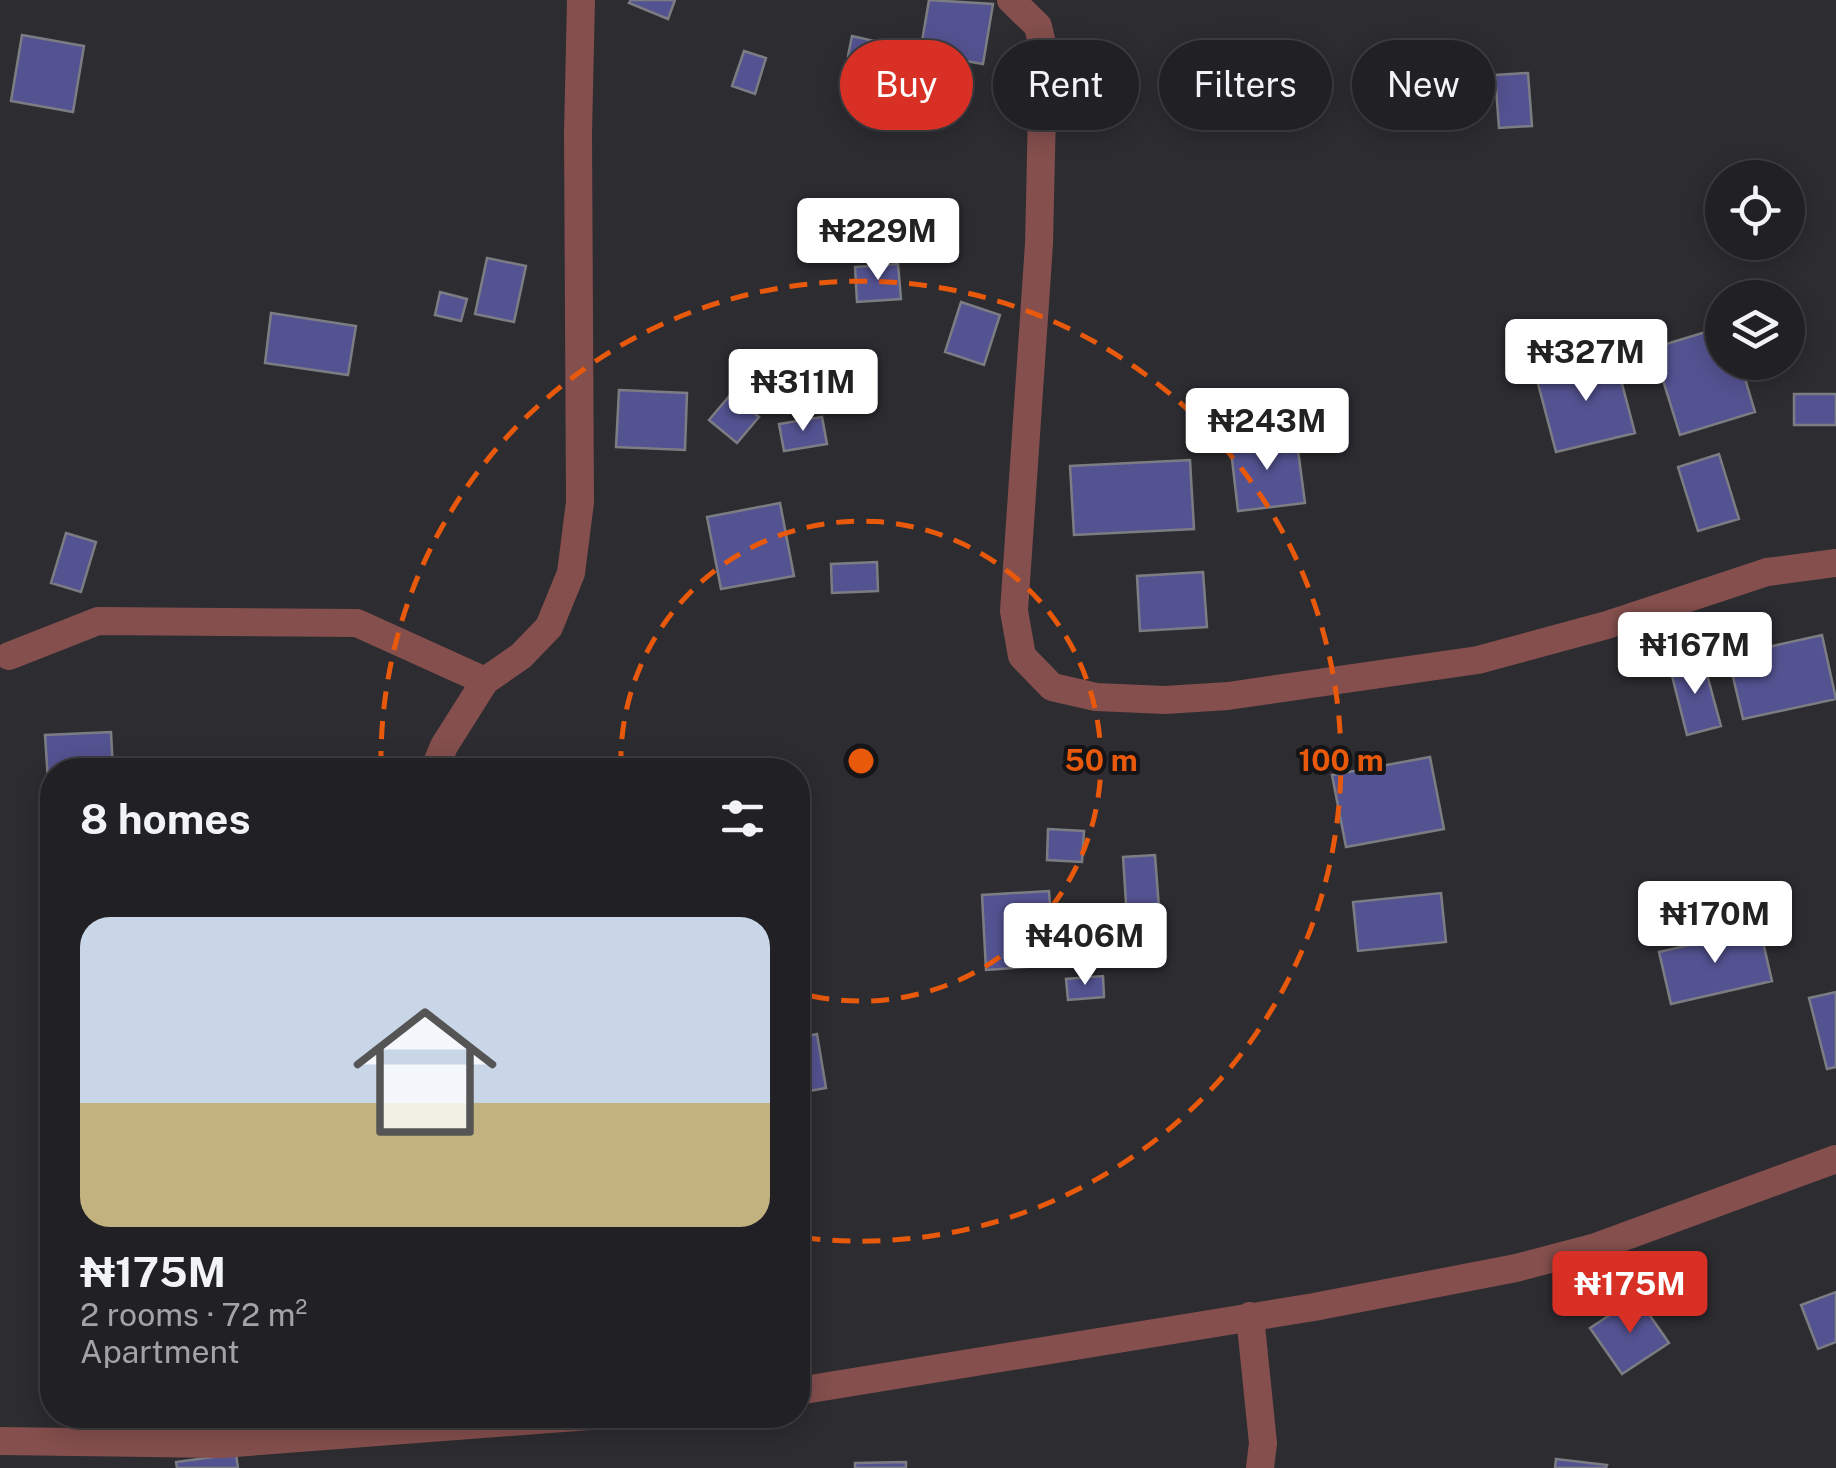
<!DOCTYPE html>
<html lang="en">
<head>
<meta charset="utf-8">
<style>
  :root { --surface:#212125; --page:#29292d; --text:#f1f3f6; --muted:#a2a3a7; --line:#3e3e42; --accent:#d93025 }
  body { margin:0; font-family:"Public Sans",sans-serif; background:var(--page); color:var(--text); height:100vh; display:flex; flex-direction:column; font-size:38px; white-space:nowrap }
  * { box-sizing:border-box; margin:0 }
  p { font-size:32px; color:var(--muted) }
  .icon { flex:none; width:55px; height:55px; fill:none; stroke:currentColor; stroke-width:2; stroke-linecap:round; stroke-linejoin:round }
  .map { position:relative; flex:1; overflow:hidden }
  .sheet { position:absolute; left:40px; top:758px; width:770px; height:670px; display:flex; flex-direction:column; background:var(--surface); border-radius:40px; box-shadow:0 5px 25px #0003,0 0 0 2px var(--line) }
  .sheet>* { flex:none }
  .banner { position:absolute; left:840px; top:40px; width:845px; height:90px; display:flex; gap:20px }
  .buttons { position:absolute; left:1705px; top:160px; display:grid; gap:20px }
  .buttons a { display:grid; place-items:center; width:100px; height:100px; border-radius:50%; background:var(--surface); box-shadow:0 5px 25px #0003,0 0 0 2px var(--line); font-size:50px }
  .price { position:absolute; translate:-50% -85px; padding:0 22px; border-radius:10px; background:#fff; color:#222; font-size:32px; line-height:65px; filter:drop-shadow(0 2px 5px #0008) }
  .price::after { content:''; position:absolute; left:50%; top:60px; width:30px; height:22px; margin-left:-15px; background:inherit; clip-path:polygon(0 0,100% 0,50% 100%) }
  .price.selected { background:var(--accent); color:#fff }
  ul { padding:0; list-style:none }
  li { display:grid; align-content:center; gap:20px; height:530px; padding:0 40px }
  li+li { border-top:2px solid var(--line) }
  li span { display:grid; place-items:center; height:310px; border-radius:30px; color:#555 }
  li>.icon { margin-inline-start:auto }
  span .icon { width:180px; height:180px; fill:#fffc; stroke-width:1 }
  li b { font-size:42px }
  h2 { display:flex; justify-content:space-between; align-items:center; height:120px; padding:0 40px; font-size:42px }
  .chip { padding:0 35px; border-radius:45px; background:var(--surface); box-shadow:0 5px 25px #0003,0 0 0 2px var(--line); font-size:35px; line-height:90px }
  .chip.selected { background:var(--accent); color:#fff }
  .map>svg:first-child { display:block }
</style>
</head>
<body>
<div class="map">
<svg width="1836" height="1468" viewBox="0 0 1836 1468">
  <rect width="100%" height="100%" fill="#2c2c31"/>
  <path fill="#545392" stroke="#7c7d83" stroke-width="2.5" d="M631 0H675L668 19 629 3Z
    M929 0 993 4 983 64 920 53Z
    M22 35 84 46 73 112 11 101Z
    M852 36 896 46 891 65 848 56Z
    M744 51 766 58 755 94 732 86Z
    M1528 73 1532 126 1499 128 1495 75Z
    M487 258 526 266 514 322 475 314Z
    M898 264 901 299 857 302 855 267Z
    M440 292 467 299 461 321 435 315Z
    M961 302 1000 315 984 365 945 352Z
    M271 313 356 326 348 375 265 363Z
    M1722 327V362H1740L1755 412 1680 435 1653 348Z
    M1615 357 1635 433 1556 452 1536 376Z
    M619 390 687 393 685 450 616 447Z
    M731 394 759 417 737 443 709 420Z
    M1794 394H1836V425H1794Z
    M822 417 827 444 784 451 779 424Z
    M1296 435 1305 503 1238 511 1230 442Z
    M1719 454 1739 519 1698 531 1678 467Z
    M1190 460 1194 529 1074 535 1070 466Z
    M780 503 794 576 721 589 707 517Z
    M66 533 96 542 81 592 51 583Z
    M877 562 878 591 832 593 831 564Z
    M1203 572 1207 627 1140 631 1137 576Z
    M1822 635 1836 699 1743 719 1728 656Z
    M1703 660 1721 726 1687 735 1670 668Z
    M111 732 113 770H52V812H50L45 735Z
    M1430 757 1444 829 1346 847 1332 775Z
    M1048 829 1084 831 1082 862 1047 860Z
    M1155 855 1162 948 1129 949 1123 857Z
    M1049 891 1054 965 986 970 982 895Z
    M1441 893 1446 942 1358 951 1353 902Z
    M1760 929 1772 981 1671 1004 1659 952Z
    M1103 976 1104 997 1068 1000 1066 979Z
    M1836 992V1067L1827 1069 1809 998Z
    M817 1034 826 1088 798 1093V1038Z
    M51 1235H52V1280H50Z
    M1836 1292V1342L1818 1349 1801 1305Z
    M1637 1297 1669 1343 1622 1374 1590 1328Z
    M236 1454 238 1468H177L176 1462Z
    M1556 1459 1607 1465 1606 1468H1555Z
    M906 1462V1468H855V1463Z"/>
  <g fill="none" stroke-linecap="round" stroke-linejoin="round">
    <path stroke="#844f4d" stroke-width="28" d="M1011 0 1038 26 1049 75 1042 111 1039 244 1014 611 1022 656 1052 687 1096 697 1165 700 1228 696 1478 660 1607 625 1767 572 1836 563
      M9 656 98 621 357 623 485 681
      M434 770 444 746 485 681 521 656 549 627 571 573 580 502 578 133 581 0
      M1250 1316 1263 1443 1260 1468
      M798 1391 1314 1307 1516 1268 1596 1247 1836 1159
      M0 1441 222 1444 603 1415"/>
  </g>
  <g fill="none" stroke="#e8590c" stroke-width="5" stroke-dasharray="18 12">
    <path d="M621 769A240 240 0 1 1 799 993"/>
    <path d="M381 769A480 480 0 1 1 798 1237"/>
  </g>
  <circle cx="861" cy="761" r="15" fill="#e8590c" stroke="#151517" stroke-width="5"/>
  <g font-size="30" text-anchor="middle" font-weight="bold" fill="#e8590c" stroke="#151517" stroke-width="8" stroke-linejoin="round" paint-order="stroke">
    <text x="1101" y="771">50 m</text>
    <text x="1341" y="771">100 m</text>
  </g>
</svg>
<div class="buttons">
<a><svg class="icon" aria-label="locate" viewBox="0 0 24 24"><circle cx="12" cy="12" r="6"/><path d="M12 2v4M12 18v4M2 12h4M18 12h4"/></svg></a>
<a><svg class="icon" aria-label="layers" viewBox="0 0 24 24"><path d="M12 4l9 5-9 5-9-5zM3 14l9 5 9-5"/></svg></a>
</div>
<b class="price" style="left:878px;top:283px">₦229M</b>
<b class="price" style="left:1586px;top:404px">₦327M</b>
<b class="price" style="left:803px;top:434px">₦311M</b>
<b class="price" style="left:1267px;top:473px">₦243M</b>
<b class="price" style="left:1695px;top:697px">₦167M</b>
<b class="price" style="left:1715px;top:966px">₦170M</b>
<b class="price" style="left:1085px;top:988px">₦406M</b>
<b class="price selected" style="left:1630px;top:1336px">₦175M</b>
<div class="banner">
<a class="chip selected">Buy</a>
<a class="chip">Rent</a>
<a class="chip">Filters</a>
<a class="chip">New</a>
</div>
<section class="sheet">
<h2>8 homes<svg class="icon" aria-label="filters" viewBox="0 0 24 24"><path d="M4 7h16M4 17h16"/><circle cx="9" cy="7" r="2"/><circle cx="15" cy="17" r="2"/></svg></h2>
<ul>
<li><span style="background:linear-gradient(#c9d6e8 60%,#c2b280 0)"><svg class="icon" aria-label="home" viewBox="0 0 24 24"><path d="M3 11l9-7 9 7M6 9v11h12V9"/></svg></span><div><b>₦175M</b><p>2 rooms · 72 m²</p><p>Apartment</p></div></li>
</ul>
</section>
</div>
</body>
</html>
